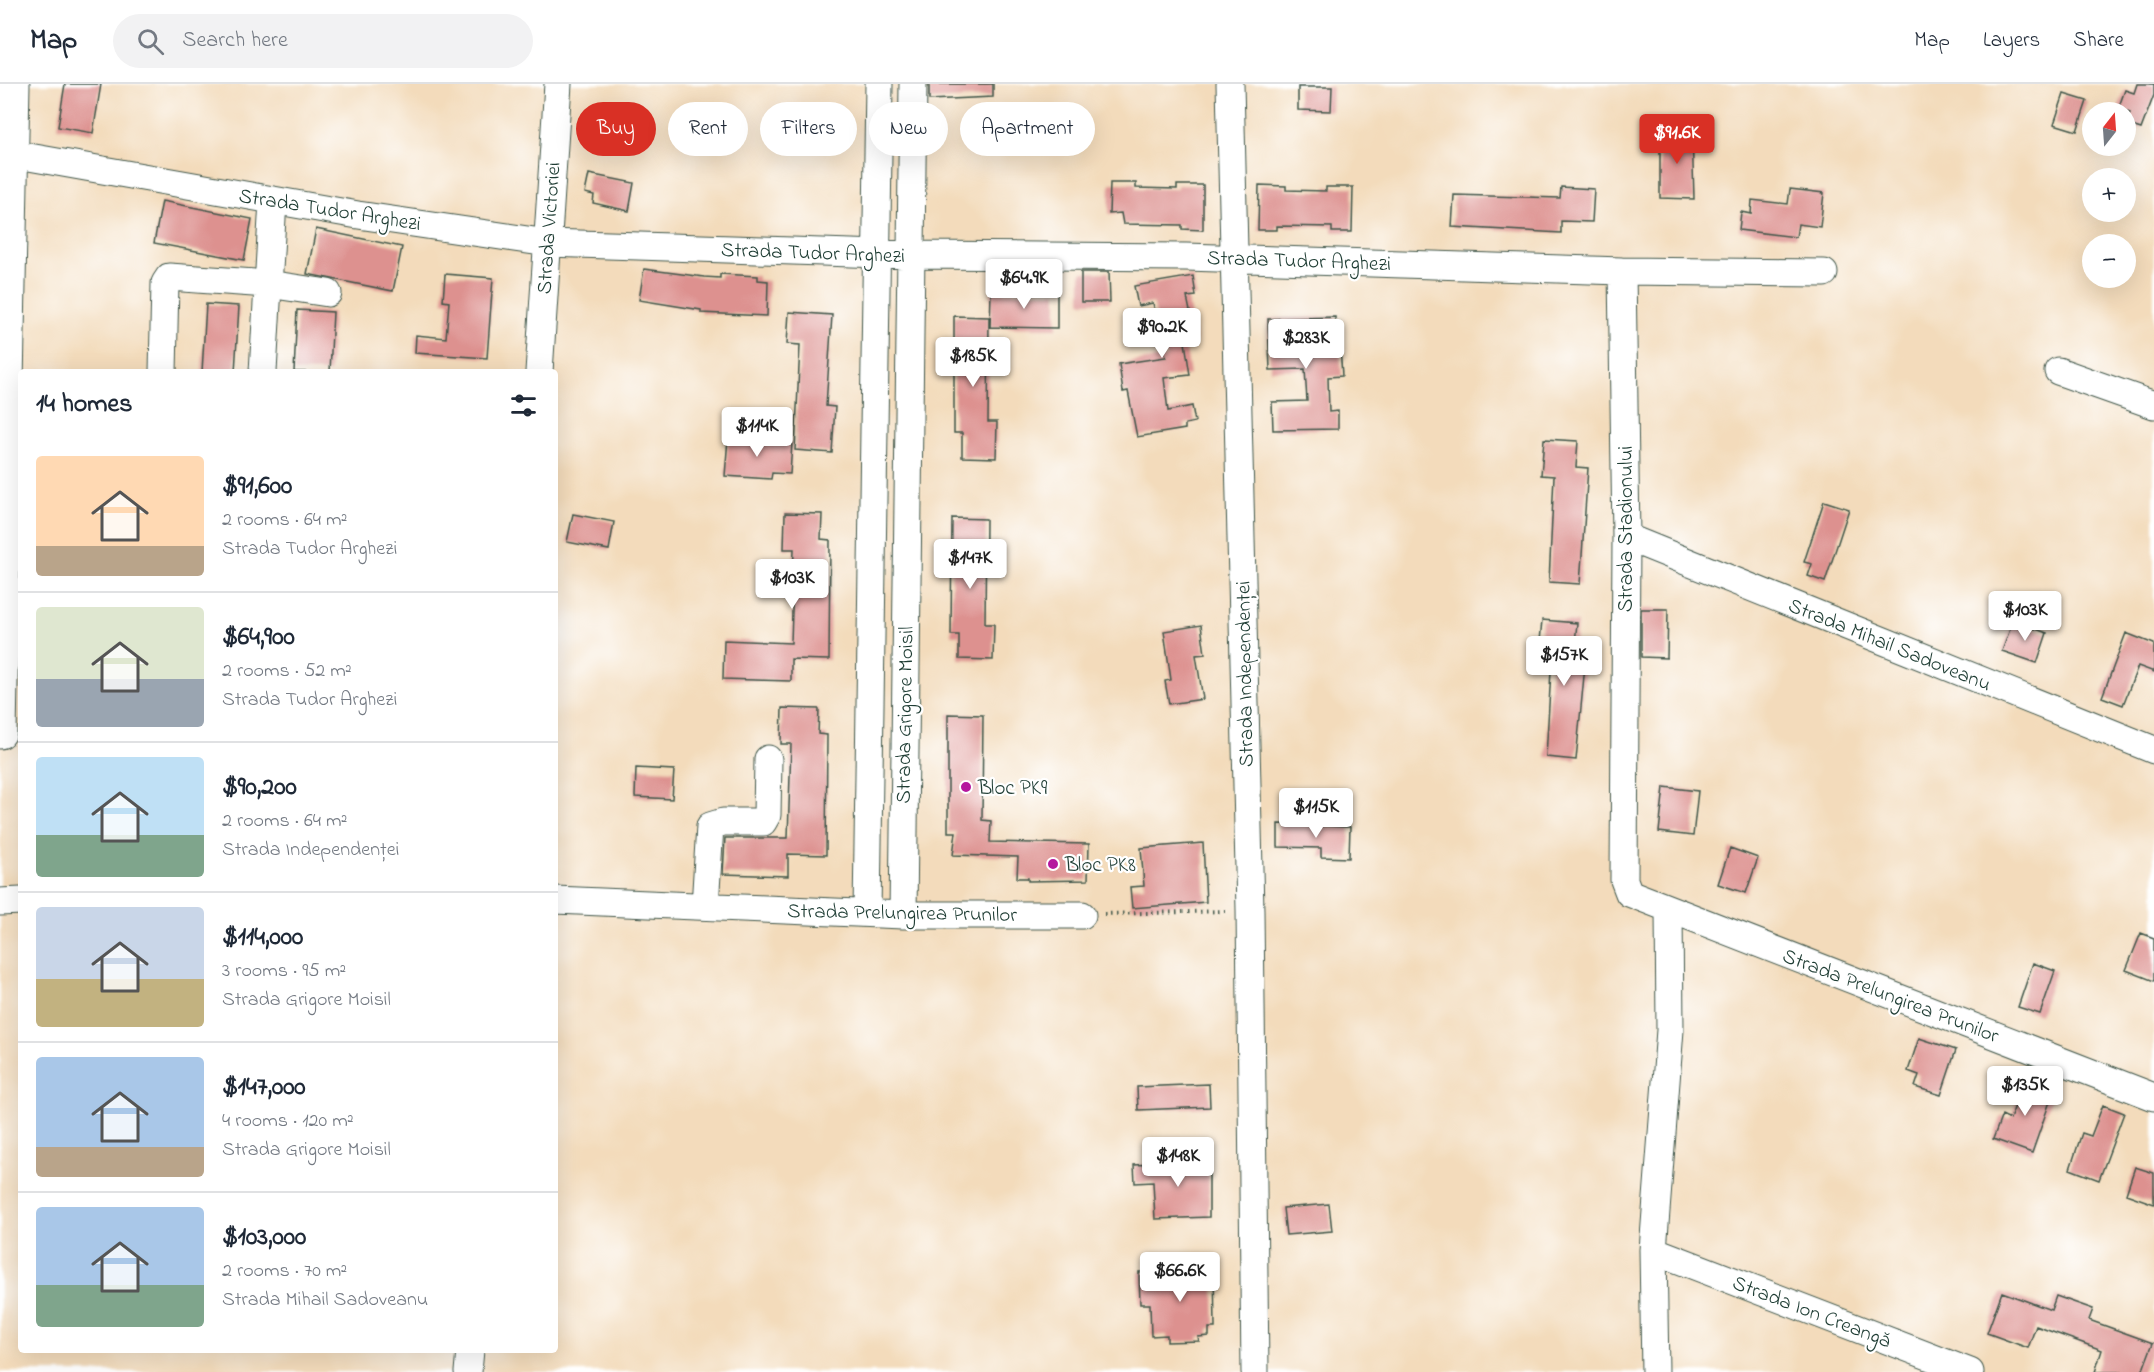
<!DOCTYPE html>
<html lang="en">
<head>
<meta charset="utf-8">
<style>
  :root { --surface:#fff; --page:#f2f2f3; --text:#1f2937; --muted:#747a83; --line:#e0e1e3; --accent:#d93025 }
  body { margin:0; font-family:"Indie Flower",sans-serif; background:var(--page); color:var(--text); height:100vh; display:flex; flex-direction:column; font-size:22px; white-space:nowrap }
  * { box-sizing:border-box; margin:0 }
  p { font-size:20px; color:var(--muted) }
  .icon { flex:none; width:33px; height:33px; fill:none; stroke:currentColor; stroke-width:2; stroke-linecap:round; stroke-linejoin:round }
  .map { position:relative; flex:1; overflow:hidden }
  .side { position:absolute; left:18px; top:285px; width:540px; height:984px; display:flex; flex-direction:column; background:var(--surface); border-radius:6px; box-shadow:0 6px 24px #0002 }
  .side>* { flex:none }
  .banner { position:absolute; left:576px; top:18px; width:570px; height:54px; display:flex; gap:12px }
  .needle { width:39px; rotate:17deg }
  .fabs { position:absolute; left:2082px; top:18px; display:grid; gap:12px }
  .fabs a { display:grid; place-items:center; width:54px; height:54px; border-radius:50%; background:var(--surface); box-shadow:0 6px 24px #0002; font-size:30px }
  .price { position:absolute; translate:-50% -51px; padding:0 14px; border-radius:6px; background:#fff; color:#222; font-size:20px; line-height:39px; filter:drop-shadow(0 2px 3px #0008) }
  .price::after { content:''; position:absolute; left:50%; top:36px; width:18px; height:14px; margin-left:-9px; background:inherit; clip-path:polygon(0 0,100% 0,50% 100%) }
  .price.on { background:var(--accent); color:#fff }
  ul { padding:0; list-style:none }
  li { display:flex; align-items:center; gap:18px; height:150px; padding:0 18px }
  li+li { border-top:2px solid var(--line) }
  li span { display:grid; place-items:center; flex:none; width:168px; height:120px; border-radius:6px; color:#555 }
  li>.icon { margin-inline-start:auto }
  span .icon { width:72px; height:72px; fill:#fffc; stroke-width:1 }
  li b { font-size:26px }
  h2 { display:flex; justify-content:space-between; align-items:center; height:72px; padding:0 18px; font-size:26px }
  .tag { padding:0 21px; border-radius:27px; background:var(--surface); box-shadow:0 6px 24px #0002; font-size:21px; line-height:54px }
  .tag.on { background:var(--accent); color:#fff }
  header { display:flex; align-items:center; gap:36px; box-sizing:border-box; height:84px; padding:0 30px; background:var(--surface); border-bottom:2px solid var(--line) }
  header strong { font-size:28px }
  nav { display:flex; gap:33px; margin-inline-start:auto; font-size:21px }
  .search { width:420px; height:54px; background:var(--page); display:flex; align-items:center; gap:15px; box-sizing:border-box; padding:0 21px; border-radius:33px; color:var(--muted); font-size:22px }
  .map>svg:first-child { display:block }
</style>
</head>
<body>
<header>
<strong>Map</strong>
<div class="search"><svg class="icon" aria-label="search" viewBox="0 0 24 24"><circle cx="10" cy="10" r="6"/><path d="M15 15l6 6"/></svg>Search here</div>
<nav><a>Map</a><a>Layers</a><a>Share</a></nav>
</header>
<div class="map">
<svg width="2154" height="1288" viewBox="0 0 2154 1288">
  <rect width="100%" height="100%" fill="#fff"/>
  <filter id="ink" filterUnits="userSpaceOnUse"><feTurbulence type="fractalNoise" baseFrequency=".0167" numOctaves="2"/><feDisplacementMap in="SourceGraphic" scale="12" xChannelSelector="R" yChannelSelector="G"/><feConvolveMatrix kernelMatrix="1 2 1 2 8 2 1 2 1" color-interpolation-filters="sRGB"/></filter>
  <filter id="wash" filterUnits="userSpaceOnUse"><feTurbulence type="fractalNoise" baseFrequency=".008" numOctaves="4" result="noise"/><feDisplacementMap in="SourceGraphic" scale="24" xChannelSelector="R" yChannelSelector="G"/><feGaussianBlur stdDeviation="1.35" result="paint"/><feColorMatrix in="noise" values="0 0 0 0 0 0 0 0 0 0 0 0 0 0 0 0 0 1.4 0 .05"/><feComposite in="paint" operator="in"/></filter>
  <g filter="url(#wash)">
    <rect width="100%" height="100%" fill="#f3dbbb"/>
    <g id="blocks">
      <path fill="#dd918f" d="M65 0H101L93 49 58 43Z
        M929 0H993V13L929 16Z
        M2137 0H2154V11L2141 45 2126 40 2130 29 2118 25 2125 6 2134 9Z
        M1298 3H1332L1331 27 1298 26Z
        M2064 10 2087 17 2077 47 2054 40Z
        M1660 46H1692L1694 115 1660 114Z
        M589 90 634 99 629 127 593 119 594 111 585 109Z
        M1110 99H1136V104L1177 105V101H1203V146L1182 145V141L1123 140 1121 129 1109 130Z
        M1259 101 1286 102V106L1326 107V103H1353L1352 148H1332V143L1277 142V146H1258Z
        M1561 103 1594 105 1592 138 1561 137V149L1452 143 1454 111 1560 114Z
        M1790 105 1824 109 1820 143 1798 140 1796 153 1739 146 1741 128 1751 130 1752 116 1788 120Z
        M162 117 252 135 244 176 154 159Z
        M316 145 402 163 393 207 307 190Z
        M644 185 704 193 720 194V190L758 192V196L768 197 767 232 701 229V226L639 216Z
        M1081 188H1109L1110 218H1081Z
        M445 190 493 194 487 274 415 269 416 251 446 254 449 218 443 217Z
        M1193 192 1196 212 1187 213 1196 256 1185 258 1190 291 1164 294 1168 327 1192 322 1195 338 1185 340V345L1137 353 1128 307 1123 308 1119 280 1166 273 1153 219 1138 222 1134 202Z
        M991 208H1057V244L990 243Z
        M206 220 239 222 235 288H202Z
        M297 226 333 228 330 288H294Z
        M789 228 832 231 826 322 835 323 832 369 795 366 800 261 787 260Z
        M954 232 989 233 988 338H997L996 374 962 373V349H954Z
        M1335 233 1336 263H1340L1342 292 1328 293 1329 328 1338 327V345L1273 346 1272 318 1307 317 1305 285 1270 286 1268 235Z
        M728 354 792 359 790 390 772 389 771 395 725 392Z
        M1544 355 1578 357 1576 383 1588 384 1580 500 1549 498 1554 392 1541 391Z
        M1824 417 1849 425 1825 498 1808 492 1812 480 1804 478Z
        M785 429 822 430 821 455 830 456 829 576 791 575V597L723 595 724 556 791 559 794 465H784Z
        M573 430 614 438 609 466 567 458Z
        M952 434 986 435 985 540H994L993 576 959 575V551H951Z
        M1641 525H1668L1667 574 1641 573Z
        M1542 536 1577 539 1575 559 1587 560 1576 676 1546 673 1552 569 1539 568Z
        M2013 537 2047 549 2037 579 2002 567Z
        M1201 541 1205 570 1196 571 1203 615 1169 620 1165 597 1171 596 1164 547Z
        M2126 549 2154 560V588L2138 582 2123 621 2102 613Z
        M782 624 819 625 818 650 827 651 826 771 788 770V792L723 790 725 754H788L791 660H781Z
        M948 630 983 631 982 736 991 737 990 758 1089 760 1088 796 1028 797V794H1017L1018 773 953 771 956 748H948Z
        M636 684 674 686 672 715 635 713Z
        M1664 703 1698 707 1693 752 1659 748Z
        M1278 740 1350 743 1349 774 1321 773V764L1278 763Z
        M1203 759 1206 818 1132 824 1130 803 1144 802 1141 764Z
        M1730 764 1758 774 1746 809 1718 800Z
        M2141 849 2154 854V897L2126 886Z
        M2033 879 2055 887 2040 930 2018 923Z
        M1919 954 1956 966 1941 1011 1915 1003 1919 991 1908 987Z
        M2025 995 2054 1006 2032 1069 1993 1055 2002 1031 2010 1035Z
        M1209 1000 1210 1023 1138 1026 1137 1003Z
        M2103 1021 2124 1029 2099 1096 2070 1085 2082 1049 2091 1052Z
        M1209 1077V1133L1155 1135 1153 1098 1135 1099 1134 1081Z
        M2135 1083 2154 1089V1120L2126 1110Z
        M1329 1120 1332 1147 1286 1151 1283 1124Z
        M1214 1185 1215 1244H1209V1252L1198 1253 1199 1257 1167 1258V1251L1151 1252 1150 1220H1140L1139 1188Z
        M2002 1208 2051 1226 2056 1212 2093 1225 2089 1236 2153 1259 2142 1288H2095L2102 1266 2036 1242 2028 1264 1987 1249Z"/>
    </g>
  </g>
  <g filter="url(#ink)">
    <use href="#blocks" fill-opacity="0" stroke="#3f5548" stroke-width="1.5"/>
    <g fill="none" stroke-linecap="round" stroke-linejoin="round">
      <g stroke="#3f5548" stroke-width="29">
        <path id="minor" d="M1230 0 1250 826 1255 1288
          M12 70 358 131 548 159 911 171 1186 173 1622 187 1824 189
          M1622 187 1626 453 1624 796 1629 809 2154 1013
          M2058 287 2154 321
          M163 288 165 199 169 193 268 200 328 209
          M263 288 273 117
          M539 288 558 0
          M1626 453 2154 666
          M555 816 903 831H1082
          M0 818 21 817
          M705 822 710 742 723 738H763L767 731 768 675
          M867 829 879 0
          M903 831 913 0
          M1653 1166 1970 1288
          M468 1288 470 1266
          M1655 1288 1653 1166 1670 946 1669 825"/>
      </g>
      <g stroke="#3f5548" stroke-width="35">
        <path id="major" d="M0 648 13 0"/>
      </g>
      <path stroke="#3f5548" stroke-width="4" stroke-dasharray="1.5 4.5" stroke-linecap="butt" d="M1104 830 1228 827"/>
      <use href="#minor" stroke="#fff" stroke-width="27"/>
      <use href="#major" stroke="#fff" stroke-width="33"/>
    </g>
  </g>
  <g fill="#b5179e" stroke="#fff" stroke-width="2">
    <circle cx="966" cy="703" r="6"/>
    <circle cx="1053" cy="780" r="6"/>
  </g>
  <g text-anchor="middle" stroke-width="4.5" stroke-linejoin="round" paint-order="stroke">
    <g font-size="21" fill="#1f3d34" stroke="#fff">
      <text transform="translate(330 125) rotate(9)" y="7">Strada Tudor Arghezi</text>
      <text transform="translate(548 144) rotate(-86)" y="7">Strada Victoriei</text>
      <text transform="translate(813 168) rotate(2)" y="7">Strada Tudor Arghezi</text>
      <text transform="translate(1299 176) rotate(2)" y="7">Strada Tudor Arghezi</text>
      <text transform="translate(1625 445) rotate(-90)" y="7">Strada Stadionului</text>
      <text transform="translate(1890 560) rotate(22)" y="7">Strada Mihail Sadoveanu</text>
      <text transform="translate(1244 590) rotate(-91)" y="7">Strada Independenței</text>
      <text transform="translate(904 631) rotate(-89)" y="7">Strada Grigore Moisil</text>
      <text transform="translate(902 828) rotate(1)" y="7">Strada Prelungirea Prunilor</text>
      <text transform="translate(1891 911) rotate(21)" y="7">Strada Prelungirea Prunilor</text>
      <text transform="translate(1812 1227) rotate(21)" y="7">Strada Ion Creangă</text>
    </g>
    <g font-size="21" fill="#1f3d34" stroke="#fff" text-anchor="start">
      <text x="978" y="710">Bloc PK9</text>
      <text x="1065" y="787">Bloc PK8</text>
    </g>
  </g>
</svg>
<div class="fabs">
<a><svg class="needle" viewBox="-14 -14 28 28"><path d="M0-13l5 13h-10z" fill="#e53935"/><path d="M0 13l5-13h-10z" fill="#747a83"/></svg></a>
<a>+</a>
<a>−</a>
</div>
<b class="price on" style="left:1677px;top:81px">$91.6K</b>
<b class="price" style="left:1024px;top:226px">$64.9K</b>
<b class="price" style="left:1162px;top:275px">$90.2K</b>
<b class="price" style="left:1306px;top:286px">$283K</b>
<b class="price" style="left:973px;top:304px">$185K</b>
<b class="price" style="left:757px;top:374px">$114K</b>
<b class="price" style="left:970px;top:506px">$147K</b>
<b class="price" style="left:792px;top:526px">$103K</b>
<b class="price" style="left:2025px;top:558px">$103K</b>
<b class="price" style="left:1564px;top:603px">$157K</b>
<b class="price" style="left:1316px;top:755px">$115K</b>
<b class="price" style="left:2025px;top:1033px">$135K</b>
<b class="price" style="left:1178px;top:1104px">$148K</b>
<b class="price" style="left:1180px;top:1219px">$66.6K</b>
<div class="banner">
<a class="tag on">Buy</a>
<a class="tag">Rent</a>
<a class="tag">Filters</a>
<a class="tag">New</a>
<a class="tag">Apartment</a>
</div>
<section class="side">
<h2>14 homes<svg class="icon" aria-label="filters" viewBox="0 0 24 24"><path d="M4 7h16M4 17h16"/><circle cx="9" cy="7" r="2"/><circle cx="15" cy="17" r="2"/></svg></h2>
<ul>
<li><span style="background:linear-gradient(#ffd9b3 75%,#b9a48a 0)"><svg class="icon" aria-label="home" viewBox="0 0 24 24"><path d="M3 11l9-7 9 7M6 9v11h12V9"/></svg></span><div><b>$91,600</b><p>2 rooms · 64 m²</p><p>Strada Tudor Arghezi</p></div></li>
<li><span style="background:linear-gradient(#dfe7d0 60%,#9aa5b1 0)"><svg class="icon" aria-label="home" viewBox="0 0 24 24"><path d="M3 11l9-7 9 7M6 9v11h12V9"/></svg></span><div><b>$64,900</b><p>2 rooms · 52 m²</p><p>Strada Tudor Arghezi</p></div></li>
<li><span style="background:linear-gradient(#bfe0f5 65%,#7fa58c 0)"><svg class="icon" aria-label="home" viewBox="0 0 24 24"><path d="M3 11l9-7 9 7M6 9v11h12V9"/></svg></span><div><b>$90,200</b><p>2 rooms · 64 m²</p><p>Strada Independenței</p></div></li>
<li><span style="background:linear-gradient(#c9d6e8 60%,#c2b280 0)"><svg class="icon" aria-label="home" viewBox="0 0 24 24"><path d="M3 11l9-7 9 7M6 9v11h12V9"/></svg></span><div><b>$114,000</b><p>3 rooms · 95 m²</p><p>Strada Grigore Moisil</p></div></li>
<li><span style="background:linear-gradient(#a9c7e8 75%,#b9a48a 0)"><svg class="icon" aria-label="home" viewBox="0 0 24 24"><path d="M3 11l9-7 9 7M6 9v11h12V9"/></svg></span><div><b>$147,000</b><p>4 rooms · 120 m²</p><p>Strada Grigore Moisil</p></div></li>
<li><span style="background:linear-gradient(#a9c7e8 65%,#7fa58c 0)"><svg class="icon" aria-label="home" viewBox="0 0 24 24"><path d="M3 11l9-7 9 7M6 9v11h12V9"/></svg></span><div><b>$103,000</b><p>2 rooms · 70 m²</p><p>Strada Mihail Sadoveanu</p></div></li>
</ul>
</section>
</div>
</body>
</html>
